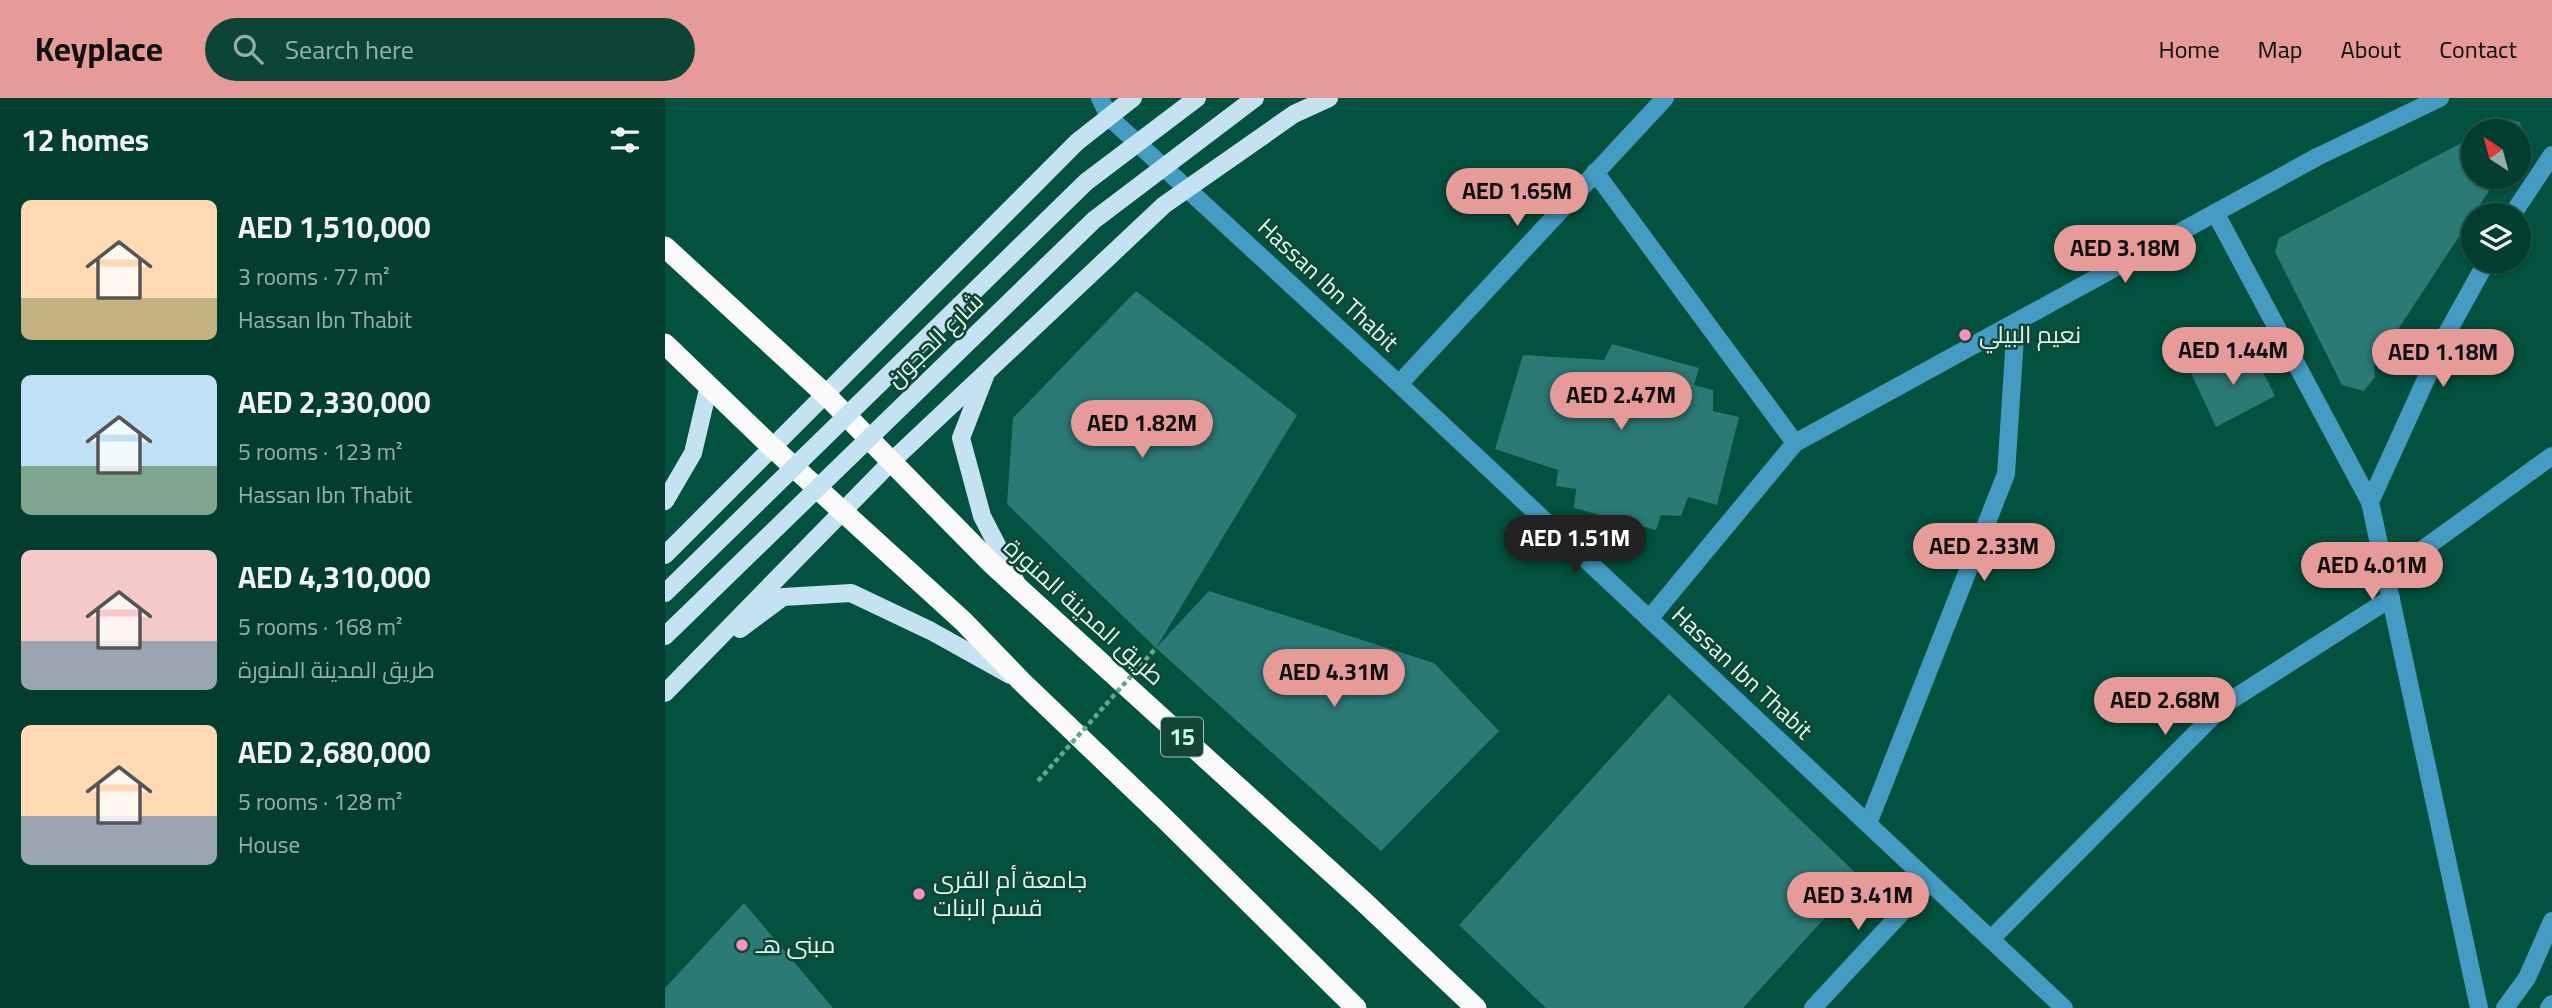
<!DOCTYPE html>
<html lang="en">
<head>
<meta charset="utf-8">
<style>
  :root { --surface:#023d2f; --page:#0c4437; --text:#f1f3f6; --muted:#96aeaa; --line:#23564b; --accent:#e69b98 }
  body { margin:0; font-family:Georgia,Cairo,serif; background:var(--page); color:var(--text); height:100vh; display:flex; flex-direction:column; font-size:26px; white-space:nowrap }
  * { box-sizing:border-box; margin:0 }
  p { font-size:23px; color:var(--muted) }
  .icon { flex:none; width:38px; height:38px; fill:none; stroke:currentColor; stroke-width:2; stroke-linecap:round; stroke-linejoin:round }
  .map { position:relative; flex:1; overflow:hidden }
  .drawer { display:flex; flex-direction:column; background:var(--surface); width:665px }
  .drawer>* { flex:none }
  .needle { width:46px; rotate:324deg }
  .buttons { position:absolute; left:1796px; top:21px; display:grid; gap:14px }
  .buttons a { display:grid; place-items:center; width:70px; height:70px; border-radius:50%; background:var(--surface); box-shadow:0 2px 5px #0004,0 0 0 2px var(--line); font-size:35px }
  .price { position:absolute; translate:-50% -60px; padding:0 16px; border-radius:24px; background:var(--accent); color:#111; font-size:23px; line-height:46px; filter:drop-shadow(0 2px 4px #0008) }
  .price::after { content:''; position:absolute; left:50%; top:42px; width:21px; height:16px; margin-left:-10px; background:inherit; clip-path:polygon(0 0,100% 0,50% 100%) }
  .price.current { background:#222; color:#fff }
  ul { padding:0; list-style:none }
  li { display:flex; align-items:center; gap:21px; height:175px; padding:0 21px }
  li span { display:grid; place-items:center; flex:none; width:196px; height:140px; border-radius:10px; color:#555 }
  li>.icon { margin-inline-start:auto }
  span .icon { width:84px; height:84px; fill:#fffc; stroke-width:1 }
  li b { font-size:30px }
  h2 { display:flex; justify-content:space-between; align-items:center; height:84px; padding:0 21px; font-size:30px }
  header { display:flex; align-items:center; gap:42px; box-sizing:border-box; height:98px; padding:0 35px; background:var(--accent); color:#111 }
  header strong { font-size:33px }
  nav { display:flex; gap:38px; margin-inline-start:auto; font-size:24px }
  .search { width:490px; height:63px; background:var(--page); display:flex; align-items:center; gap:18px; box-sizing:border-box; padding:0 24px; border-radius:38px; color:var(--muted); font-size:26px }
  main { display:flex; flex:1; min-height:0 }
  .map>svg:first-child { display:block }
</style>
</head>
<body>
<header>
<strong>Keyplace</strong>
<div class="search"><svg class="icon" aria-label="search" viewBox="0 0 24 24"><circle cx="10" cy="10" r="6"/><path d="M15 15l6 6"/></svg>Search here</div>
<nav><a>Home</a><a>Map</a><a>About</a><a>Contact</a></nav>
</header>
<main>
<section class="drawer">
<h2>12 homes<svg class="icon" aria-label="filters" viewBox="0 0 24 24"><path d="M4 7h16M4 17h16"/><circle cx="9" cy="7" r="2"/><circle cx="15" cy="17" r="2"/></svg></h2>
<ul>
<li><span style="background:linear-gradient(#ffd9b3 70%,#c2b280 0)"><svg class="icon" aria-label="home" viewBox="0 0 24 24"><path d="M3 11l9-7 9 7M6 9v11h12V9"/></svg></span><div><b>AED 1,510,000</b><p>3 rooms · 77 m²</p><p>Hassan Ibn Thabit</p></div></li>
<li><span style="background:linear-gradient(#bfe0f5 65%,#7fa58c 0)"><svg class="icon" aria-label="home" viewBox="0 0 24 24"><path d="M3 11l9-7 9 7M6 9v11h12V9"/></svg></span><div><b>AED 2,330,000</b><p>5 rooms · 123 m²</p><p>Hassan Ibn Thabit</p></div></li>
<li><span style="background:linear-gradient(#f6c9c9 65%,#9aa5b1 0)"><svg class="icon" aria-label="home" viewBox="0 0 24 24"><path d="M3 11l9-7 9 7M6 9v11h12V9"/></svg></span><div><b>AED 4,310,000</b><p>5 rooms · 168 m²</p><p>طريق المدينة المنورة</p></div></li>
<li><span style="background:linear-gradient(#ffd9b3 65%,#9aa5b1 0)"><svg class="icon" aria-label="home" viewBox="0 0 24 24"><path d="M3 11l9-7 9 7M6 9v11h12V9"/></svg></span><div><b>AED 2,680,000</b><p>5 rooms · 128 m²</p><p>House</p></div></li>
</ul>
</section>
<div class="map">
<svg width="1887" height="910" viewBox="0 0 1887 910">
  <rect width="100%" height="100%" fill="#03513f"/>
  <path fill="#2c7a76" d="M1843 21 1854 24 1864 41V49L1853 54V33H1818Z
    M1808 39V79H1833L1709 268 1710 279 1699 293 1677 287 1610 154 1614 140Z
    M471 193 632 317 491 550 342 406 348 320Z
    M947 246 1034 270 1029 287 1048 292V313L1074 319 1052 407 1023 399 1016 418 996 417 991 432 909 410 911 391 891 388 893 372 830 351 858 257 939 262Z
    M1587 252 1610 298 1551 329 1526 275Z
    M544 493 769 565 834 633 716 753 491 550Z
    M1004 596 1196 780 1078 910H881L794 827Z
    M79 805 168 910H0V890Z"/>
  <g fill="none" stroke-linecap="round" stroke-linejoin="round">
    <path stroke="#459cc3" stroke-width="18" d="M435 0 444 19 734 286 1399 910
      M930 74 1130 345 984 521
      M1551 116 1705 404 1814 910
      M1847 117 1887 57
      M734 286 1000 0
      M1130 345 1652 59 1775 0
      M1705 404 1782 235 1822 163
      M1721 478 1887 358
      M1203 726 1341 376 1351 224
      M1326 841 1560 606 1726 500
      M1148 910 1265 784
      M1840 910 1862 880 1887 823
      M1884 910 1887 906"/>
    <path stroke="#c4e2f1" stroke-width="18" d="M320 278 296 340 317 418 351 484
      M0 403 28 355 44 287
      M0 457 412 44 468 0
      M75 531 118 499 186 495 266 533 345 577
      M0 595 227 363 499 107 629 16 664 0"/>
    <path stroke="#fafafa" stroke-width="21" d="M0 149 161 297 325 464 698 803 811 910
      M0 246 108 350 298 523 357 584 501 722 691 910"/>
    <path stroke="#69a493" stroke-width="4.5" stroke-dasharray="5 3.5" stroke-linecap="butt" d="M373 683 491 550"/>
    <path stroke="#c4e2f1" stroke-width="18" d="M0 495 421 84 532 0
      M0 538 429 122 590 0"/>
  </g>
  <g fill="#fb8fc4" stroke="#144436" stroke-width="2.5">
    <circle cx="1300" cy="237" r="7"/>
    <circle cx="254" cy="796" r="7"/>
    <circle cx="77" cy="847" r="7"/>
  </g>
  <g text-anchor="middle" stroke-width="5" stroke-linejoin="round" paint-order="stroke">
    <rect fill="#144436" stroke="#98c3b4" stroke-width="2" x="496" y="619.5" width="42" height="39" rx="5"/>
    <g font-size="23" font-weight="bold" fill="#d1faea">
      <text x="517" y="647">15</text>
    </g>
    <g font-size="24" fill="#d1faea" stroke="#144436">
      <text transform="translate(663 187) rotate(43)" y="8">Hassan Ibn Thabit</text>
      <text transform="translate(270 242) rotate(-44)" y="8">شارع الحجون</text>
      <text transform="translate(419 514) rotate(42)" y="8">طريق المدينة المنورة</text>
      <text transform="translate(1077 575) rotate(43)" y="8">Hassan Ibn Thabit</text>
    </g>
    <g font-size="24" fill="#d1faea" stroke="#144436" text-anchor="start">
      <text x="1314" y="245">نعيم البيلي</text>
      <text x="268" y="790">جامعة أم القرى<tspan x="268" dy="28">قسم البنات</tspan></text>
      <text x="91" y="855">مبنى هـ</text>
    </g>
  </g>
</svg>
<div class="buttons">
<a><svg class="needle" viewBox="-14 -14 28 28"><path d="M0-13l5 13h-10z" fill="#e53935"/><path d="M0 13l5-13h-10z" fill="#96aeaa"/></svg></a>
<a><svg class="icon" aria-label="layers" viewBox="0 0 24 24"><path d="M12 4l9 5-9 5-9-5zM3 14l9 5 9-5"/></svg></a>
</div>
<b class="price" style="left:852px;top:130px">AED 1.65M</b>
<b class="price" style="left:1460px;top:187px">AED 3.18M</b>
<b class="price" style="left:1568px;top:289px">AED 1.44M</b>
<b class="price" style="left:1778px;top:291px">AED 1.18M</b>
<b class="price" style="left:956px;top:334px">AED 2.47M</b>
<b class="price" style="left:477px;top:362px">AED 1.82M</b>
<b class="price current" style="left:910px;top:477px">AED 1.51M</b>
<b class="price" style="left:1319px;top:485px">AED 2.33M</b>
<b class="price" style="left:1707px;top:504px">AED 4.01M</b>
<b class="price" style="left:669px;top:611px">AED 4.31M</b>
<b class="price" style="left:1500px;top:639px">AED 2.68M</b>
<b class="price" style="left:1193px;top:834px">AED 3.41M</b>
</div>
</main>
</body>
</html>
